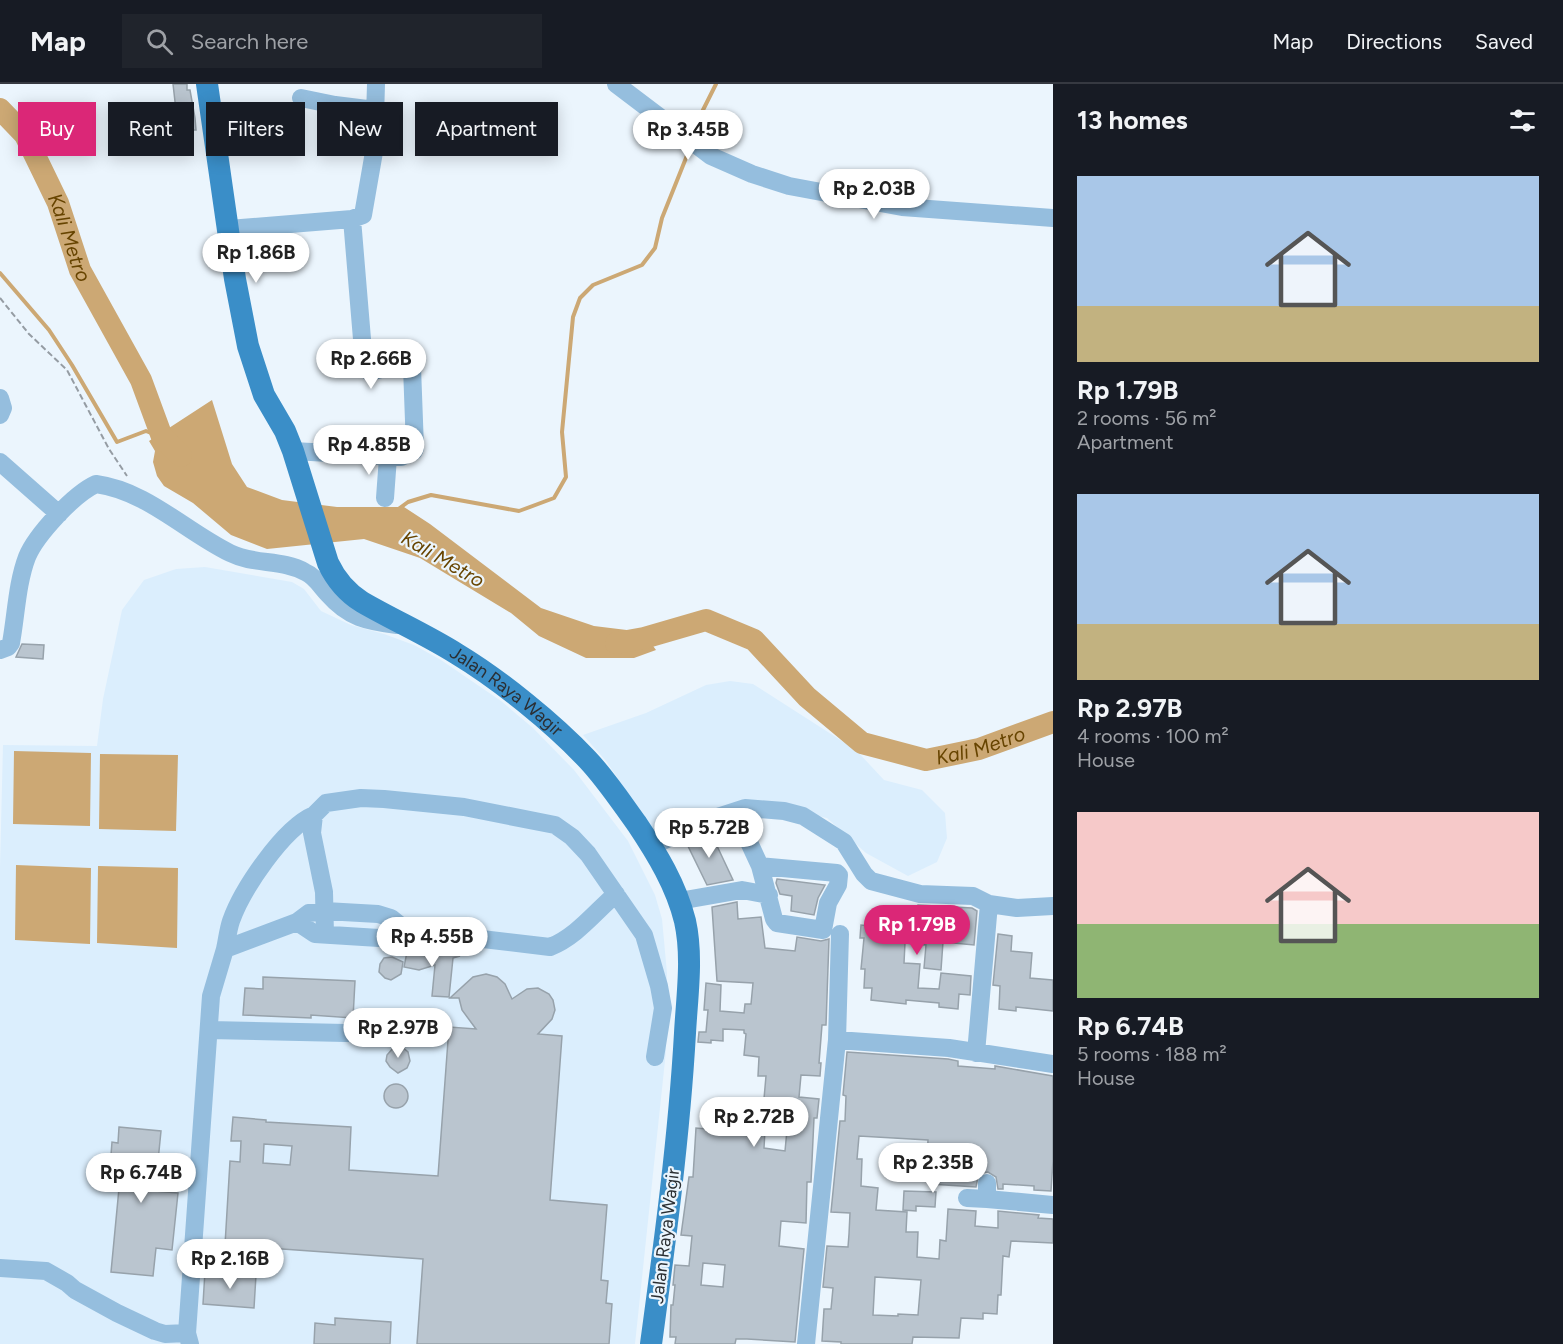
<!DOCTYPE html>
<html lang="en">
<head>
<meta charset="utf-8">
<style>
  :root { --surface:#171b24; --page:#20242c; --text:#f1f3f6; --muted:#9ea1a6; --line:#363941; --accent:#db2777 }
  body { margin:0; font-family:Figtree,sans-serif; background:var(--page); color:var(--text); height:100vh; display:flex; flex-direction:column; font-size:22px; white-space:nowrap }
  * { box-sizing:border-box; margin:0 }
  p { font-size:20px; color:var(--muted) }
  .icon { flex:none; width:33px; height:33px; fill:none; stroke:currentColor; stroke-width:2; stroke-linecap:round; stroke-linejoin:round }
  .map { position:relative; flex:1; overflow:hidden }
  .details { display:flex; flex-direction:column; background:var(--surface); width:510px }
  .details>* { flex:none }
  .guide { position:absolute; left:18px; top:18px; width:570px; height:54px; display:flex; gap:12px }
  .price { position:absolute; translate:-50% -51px; padding:0 14px; border-radius:21px; background:#fff; color:#222; font-size:20px; line-height:39px; filter:drop-shadow(0 2px 3px #0008) }
  .price::after { content:''; position:absolute; left:50%; top:36px; width:18px; height:14px; margin-left:-9px; background:inherit; clip-path:polygon(0 0,100% 0,50% 100%) }
  .price.on { background:var(--accent); color:#fff }
  ul { padding:0; list-style:none }
  li { display:grid; align-content:center; gap:12px; height:318px; padding:0 24px }
  li span { display:grid; place-items:center; height:186px; border-radius:0px; color:#555 }
  li>.icon { margin-inline-start:auto }
  span .icon { width:108px; height:108px; fill:#fffc; stroke-width:1 }
  li b { font-size:26px }
  h2 { display:flex; justify-content:space-between; align-items:center; height:72px; padding:0 24px; font-size:26px }
  .pill { padding:0 21px; border-radius:0px; background:var(--surface); box-shadow:0 3px 15px #0003; font-size:21px; line-height:54px }
  .pill.on { background:var(--accent); color:#fff }
  header { display:flex; align-items:center; gap:36px; box-sizing:border-box; height:84px; padding:0 30px; background:var(--surface); border-bottom:2px solid var(--line) }
  header strong { font-size:28px }
  nav { display:flex; gap:33px; margin-inline-start:auto; font-size:21px }
  .search { width:420px; height:54px; background:var(--page); display:flex; align-items:center; gap:15px; box-sizing:border-box; padding:0 21px; border-radius:0px; color:var(--muted); font-size:22px }
  main { display:flex; flex:1; min-height:0 }
  .map>svg:first-child { display:block }
</style>
</head>
<body>
<header>
<strong>Map</strong>
<div class="search"><svg class="icon" aria-label="search" viewBox="0 0 24 24"><circle cx="10" cy="10" r="6"/><path d="M15 15l6 6"/></svg>Search here</div>
<nav><a>Map</a><a>Directions</a><a>Saved</a></nav>
</header>
<main>
<div class="map">
<svg width="1053" height="1260" viewBox="0 0 1053 1260">
  <rect width="100%" height="100%" fill="#ebf5fd"/>
  <path fill="#dbeefd" d="M205 483 292 498 304 505 321 527 351 541 384 550 414 561 441 576 501 617 533 644 574 686 628 757 655 811 662 835 667 889 666 967 635 1260H0V783L3 661 97 662 103 615 122 526 144 496 176 485Z
    M730 597 753 600 856 666 884 696 922 706 945 729 947 754 937 778 908 792 866 769 827 734 779 723 659 755 606 677 583 651 646 629 706 601Z"/>
  <path fill="#cca874" d="M212 316 232 380 247 403 282 416 337 423H404L430 440 541 524 594 542 643 548 656 566 634 574H586L539 552 511 529 420 474 364 455 267 465 231 451 193 419 164 402 157 392 153 378 155 367 149 357Z
    M14 667 91 669 90 742 13 740Z
    M100 670 178 671 176 747 99 745Z
    M16 781 91 784 90 860 15 856Z
    M98 782 178 784 177 864 97 859Z"/>
  <g fill="none" stroke-linecap="round" stroke-linejoin="round">
    <path stroke="#cca874" stroke-width="4" d="M694 51 701 30 716 0
      M0 189 49 246 72 281 117 358 146 347 161 353
      M397 426 408 418 431 411 519 427 554 414 566 393 562 348 573 233 580 214 593 201 642 181 655 164 662 134 690 64"/>
    <g stroke="#cca874" stroke-width="22">
      <path id="s1" d="M0 25 25 51 58 119 80 186 141 296 162 353 181 372"/>
      <path id="s2" d="M616 559 644 554 706 536 754 556 807 613 862 659 926 676 979 665 1053 638"/>
    </g>
  </g>
  <path fill="#bac5cf" stroke="#97a2ab" stroke-width="1.5" fill-rule="evenodd" d="M173 0H187V6H190L195 34 196 46H192L193 57 161 59V49L168 48 167 35H177Z
    M22 560 44 561 43 575 16 573Z
    M710 747 733 796 707 801 686 758Z
    M777 795 825 801 818 814 814 831 791 827 792 812 780 810 776 799Z
    M737 818 738 835 761 833 765 864 795 867 797 853 821 857 829 855 826 941H822L819 979H821L820 992 801 991 799 1013 819 1015 817 1034H814L811 1098H807L806 1139 781 1137 779 1162 804 1165 795 1258 747 1255H736L735 1260H675L676 1253H670L671 1221H673L675 1201H673L675 1181 689 1182 692 1152 681 1151 689 1093H693L696 1044 754 1049V1045L765 1046 764 1064 785 1067 787 1046 769 1045 771 1026H763L766 992H758L759 973 744 971 746 950 744 949V946L723 945V957L711 956V959L698 958 699 948H706L708 926H704L706 899 721 901 720 927 744 929 745 920H751L753 899 717 897 712 823ZM703 1179 725 1181 723 1203 701 1201Z
    M918 821 972 824 977 827 974 861 943 858 941 886 924 884 926 861 905 859 904 879 920 880 918 904 939 905 941 889 971 892 970 911 959 910 958 925 939 923V919L906 916V920L871 916 872 904H864L865 885H861L864 854H860L861 841 891 844 892 834 917 836Z
    M998 850 1012 852 1011 867 1032 869 1030 894 1053 896V927L1016 923V927L999 925 1000 902 993 901Z
    M420 861 427 864 429 869 460 872 453 874 449 913 432 912 435 881 419 886 404 883 407 868 412 862Z
    M392 873 403 878 401 890 391 896 385 894 379 888 380 880 384 874Z
    M486 890 497 893 505 900 512 915 527 905 538 904 549 910 553 916 555 926 552 935 538 950 562 952 550 1116 607 1121 601 1196 608 1197 606 1219 612 1220 609 1260H417L423 1175 225 1161 230 1077 240 1078 241 1057H231L233 1033 266 1036V1038L351 1043 349 1086 438 1092 449 943 476 945 462 926 459 914H450L473 893ZM264 1060 292 1062 290 1081 263 1079Z
    M263 893 355 897 353 934 311 931V934L243 931 245 904 263 905Z
    M394 963H402L408 968 410 977 407 984 398 989 390 983 386 977 387 971Z
    M847 968 948 975 958 977V982L995 985V982L1053 992V1077L1051 1107 1034 1106V1102L1003 1100V1105H998L996 1093 988 1088 982 1089 978 1093 976 1103 930 1100 931 1079H927L928 1056 859 1052 857 1075H862L861 1102 878 1104 876 1126 907 1128 906 1148H918L917 1173 939 1175 940 1156 946 1157 948 1125 976 1127 975 1142 998 1144V1127L1039 1131 1038 1134 1053 1135V1159L1011 1157 1009 1173 1003 1172 1001 1211H998L997 1230 983 1229V1235L961 1234 959 1254 913 1253 912 1260H841V1258L822 1257 824 1225H831L833 1204 823 1203 827 1162 848 1163 849 1150 850 1129 831 1128 840 1037H845L846 1012 843 1011ZM875 1193 921 1196 918 1231 898 1230V1232L873 1231Z
    M384 1012a12 12 0 1 1 24 0a12 12 0 1 1-24 0Z
    M119 1043 161 1047 155 1107 178 1109 172 1166 156 1164 153 1192 111 1188 122 1073 111 1071 112 1058 118 1059Z
    M904 1107 936 1108 935 1123 916 1122V1127L903 1126Z
    M205 1187 256 1191 254 1224 203 1220Z
    M335 1234 391 1238 390 1260H314L315 1239 335 1241Z"/>
  <g fill="none" stroke-linecap="round" stroke-linejoin="round">
    <path stroke="#959ca3" stroke-width="2" stroke-dasharray="6 3" stroke-linecap="butt" d="M0 214 29 250 67 286 109 365 127 392"/>
    <path stroke="#95bede" stroke-width="18" d="M616 0 711 72 752 90 789 102 902 123 1053 134
      M301 14 335 21 375 26
      M229 145 352 135 363 131 374 68 376 0
      M0 314 3 324 0 331
      M293 367 401 373 414 367 415 364 412 283 409 279H403L370 288 366 285 364 279 352 135
      M0 378 59 430
      M385 414 388 373
      M0 566 8 563 11 559C16 532 17 499 27 473 36 451 74 410 96 400 147 407 185 447 230 469 254 481 282 475 305 488 315 492 321 503 328 510 349 534 367 537 397 541
      M741 741 760 782 837 789 839 791 838 801 828 819 823 846 777 839 774 835 760 782
      M652 762 705 737 745 724 784 727 803 732 844 758 864 790 871 797 920 810 973 812 989 820 976 969
      M679 817 742 806 769 811
      M989 820 1017 824 1053 822
      M297 838 315 850 379 854 406 846 550 863C576 853 595 828 616 810
      M325 851 324 808 312 749 314 731 326 719 361 714 384 715 464 723 555 741 572 753 588 770 644 851 659 902 663 924 655 973
      M225 865C227 856 228 846 231 837 242 806 283 744 314 731
      M210 946 391 950
      M837 956 949 964 1053 980
      M987 1099V1115L1053 1121
      M967 1114 987 1115
      M0 1184 46 1187 67 1199 75 1206 117 1229 155 1247 165 1250 187 1249
      M190 1260 187 1249 211 912 225 865 297 838 309 829 325 827 378 830 391 834 406 846
      M806 1260 837 956 840 850"/>
    <path stroke="#3a8ec8" stroke-width="22" id="s3" d="M207 0 235 195 248 262 264 311 285 347 293 367 328 479C336 496 346 508 362 518 393 536 427 551 457 570 500 596 553 639 587 675 606 695 621 718 637 740 657 770 676 801 685 837 693 873 687 912 685 949 679 1054 665 1157 651 1260"/>
  </g>
  <g text-anchor="middle" stroke-width="4.5" stroke-linejoin="round" paint-order="stroke">
    <g font-size="18" fill="#2b2f33" stroke="#ebf5fd">
      <text dy="6" stroke="none"><textPath href="#s3" startOffset="720">Jalan Raya Wagir</textPath></text>
      <text transform="translate(665 1152) rotate(-83)" y="6">Jalan Raya Wagir</text>
    </g>
    <g font-size="20" font-style="italic" fill="#674400" stroke="#ebf5fd">
      <text dy="7" stroke="none"><textPath href="#s1" startOffset="148">Kali Metro</textPath></text>
      <text transform="translate(443 475) rotate(30)" y="7">Kali Metro</text>
      <text dy="7" stroke="none"><textPath href="#s2" startOffset="417">Kali Metro</textPath></text>
    </g>
  </g>
</svg>
<b class="price" style="left:688px;top:77px">Rp 3.45B</b>
<b class="price" style="left:874px;top:136px">Rp 2.03B</b>
<b class="price" style="left:256px;top:200px">Rp 1.86B</b>
<b class="price" style="left:371px;top:306px">Rp 2.66B</b>
<b class="price" style="left:369px;top:392px">Rp 4.85B</b>
<b class="price" style="left:709px;top:775px">Rp 5.72B</b>
<b class="price on" style="left:917px;top:872px">Rp 1.79B</b>
<b class="price" style="left:432px;top:884px">Rp 4.55B</b>
<b class="price" style="left:398px;top:975px">Rp 2.97B</b>
<b class="price" style="left:754px;top:1064px">Rp 2.72B</b>
<b class="price" style="left:933px;top:1110px">Rp 2.35B</b>
<b class="price" style="left:141px;top:1120px">Rp 6.74B</b>
<b class="price" style="left:230px;top:1206px">Rp 2.16B</b>
<div class="guide">
<a class="pill on">Buy</a>
<a class="pill">Rent</a>
<a class="pill">Filters</a>
<a class="pill">New</a>
<a class="pill">Apartment</a>
</div>
</div>
<section class="details">
<h2>13 homes<svg class="icon" aria-label="filters" viewBox="0 0 24 24"><path d="M4 7h16M4 17h16"/><circle cx="9" cy="7" r="2"/><circle cx="15" cy="17" r="2"/></svg></h2>
<ul>
<li><span style="background:linear-gradient(#a9c7e8 70%,#c2b280 0)"><svg class="icon" aria-label="home" viewBox="0 0 24 24"><path d="M3 11l9-7 9 7M6 9v11h12V9"/></svg></span><div><b>Rp 1.79B</b><p>2 rooms · 56 m²</p><p>Apartment</p></div></li>
<li><span style="background:linear-gradient(#a9c7e8 70%,#c2b280 0)"><svg class="icon" aria-label="home" viewBox="0 0 24 24"><path d="M3 11l9-7 9 7M6 9v11h12V9"/></svg></span><div><b>Rp 2.97B</b><p>4 rooms · 100 m²</p><p>House</p></div></li>
<li><span style="background:linear-gradient(#f6c9c9 60%,#8fb573 0)"><svg class="icon" aria-label="home" viewBox="0 0 24 24"><path d="M3 11l9-7 9 7M6 9v11h12V9"/></svg></span><div><b>Rp 6.74B</b><p>5 rooms · 188 m²</p><p>House</p></div></li>
</ul>
</section>
</main>
</body>
</html>
